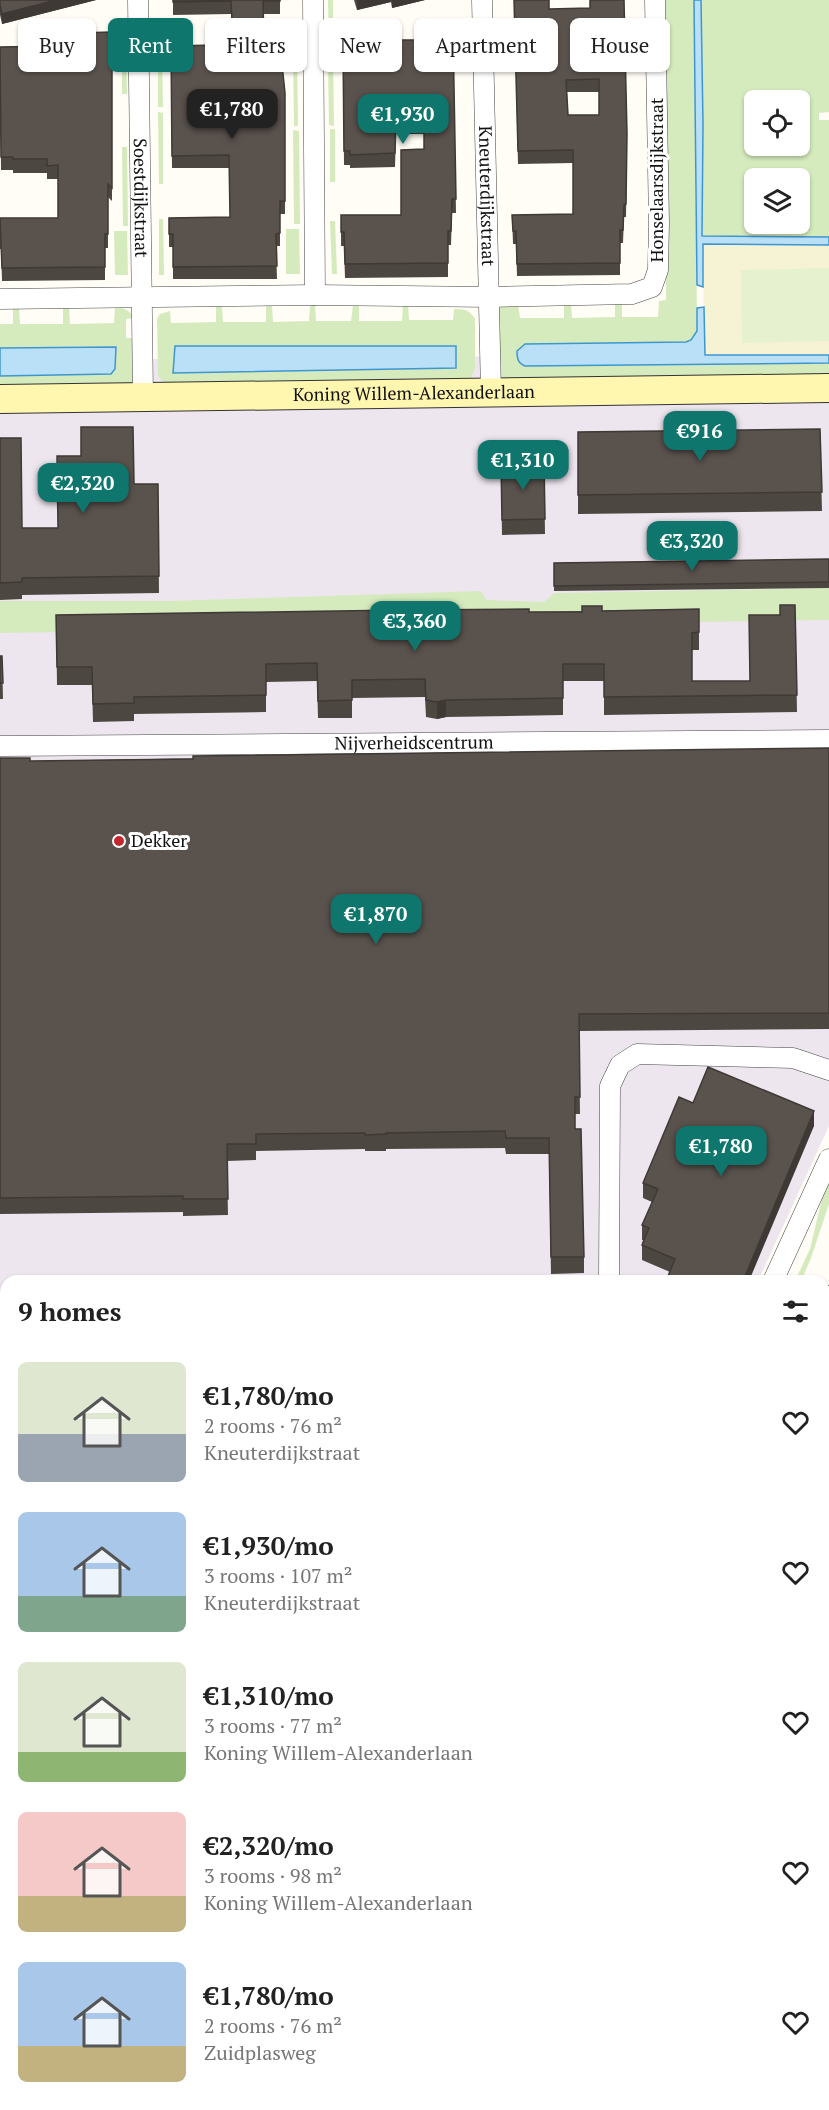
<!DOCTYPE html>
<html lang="en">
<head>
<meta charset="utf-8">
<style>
  :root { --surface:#fff; --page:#f2f2f2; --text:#222; --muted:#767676; --accent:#0f766e }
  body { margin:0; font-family:"PT Serif",serif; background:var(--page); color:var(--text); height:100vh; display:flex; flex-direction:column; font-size:22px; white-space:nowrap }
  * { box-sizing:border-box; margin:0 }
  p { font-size:20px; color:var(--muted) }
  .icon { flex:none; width:33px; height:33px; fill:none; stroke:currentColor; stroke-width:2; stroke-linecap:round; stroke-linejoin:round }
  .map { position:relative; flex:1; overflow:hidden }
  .panel { position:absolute; left:0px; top:1275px; width:830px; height:836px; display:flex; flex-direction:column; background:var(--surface); border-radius:18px 18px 0 0; box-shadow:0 2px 4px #0004 }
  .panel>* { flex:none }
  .hud { position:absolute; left:18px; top:18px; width:794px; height:54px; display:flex; gap:12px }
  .buttons { position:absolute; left:744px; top:90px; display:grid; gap:12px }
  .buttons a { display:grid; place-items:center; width:66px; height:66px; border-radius:9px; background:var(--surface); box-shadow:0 2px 4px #0004; font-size:30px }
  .price { position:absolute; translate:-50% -51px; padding:0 14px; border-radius:12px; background:var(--accent); color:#fff; font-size:20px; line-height:39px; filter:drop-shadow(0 2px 3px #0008) }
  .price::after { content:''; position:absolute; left:50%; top:36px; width:18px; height:14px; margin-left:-9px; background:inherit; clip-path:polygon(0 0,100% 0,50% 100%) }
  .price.current { background:#222; color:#fff }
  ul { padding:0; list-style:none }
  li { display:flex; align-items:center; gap:18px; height:150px; padding:0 18px }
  li span { display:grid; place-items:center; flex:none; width:168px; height:120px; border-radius:9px; color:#555 }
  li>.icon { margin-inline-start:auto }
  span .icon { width:72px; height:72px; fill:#fffc; stroke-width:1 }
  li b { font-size:26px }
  h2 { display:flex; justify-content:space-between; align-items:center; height:72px; padding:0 18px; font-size:26px }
  .tag { padding:0 21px; border-radius:9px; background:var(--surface); box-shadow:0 2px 4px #0004; font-size:21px; line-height:54px }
  .tag.current { background:var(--accent); color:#fff }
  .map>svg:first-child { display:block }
</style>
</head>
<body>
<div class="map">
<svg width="829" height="2110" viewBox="0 0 829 2110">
  <rect width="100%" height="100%" fill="#fffdf5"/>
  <path fill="#eee6ef" d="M695 355 829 359V1126L758 1281H6V1505H0V360Z"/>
  <path fill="#f6f3d4" d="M703 244 829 245V355H704Z"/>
  <path fill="#d5ebbd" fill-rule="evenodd" d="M328 0H333V54H329Z
    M664 0H694L697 331 691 340 686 342 525 366 829 363V380L503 381 497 373V311L501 307 518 304 520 318H564V303H571L572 318 615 317V302H622V317H658L659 301 666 300Z
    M701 0H829V112L819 113V120H829V237H702L703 124ZM754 100H800V146H754ZM754 178H800V224H754Z
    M126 44 127 94H122V45Z
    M293 50H297L298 126H294Z
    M158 51H162L163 107H158Z
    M328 58H333L334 126 329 125Z
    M158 112 163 113V184H159Z
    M330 129H335V182H330Z
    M293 130 299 131 300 224H294Z
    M122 147H127L128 226H123Z
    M159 219H163L164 275H159Z
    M330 221H335L337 274H332Z
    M286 229H299L300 274H286Z
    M114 231H127L128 275H115Z
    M403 304H408L409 320H453L454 309C464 309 469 309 475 319V368L471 378 466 380 164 383 158 376 157 319 160 314 170 311 171 323 216 322V306L222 307 223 322H266V306H272L273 322 309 321 310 305H315L316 321H351L353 305H359V321H402ZM456 346V368L173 372 175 346Z
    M115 307C124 308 130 310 134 318L126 319V338H135L134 379 130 384 0 391V376L111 374 114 372 115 347 0 348V324H13V308H19L20 324H63V308H69L70 324 114 323Z
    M829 588V620L0 633V601H169L481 591 486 600 544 602 554 593Z
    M829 1178V1204L811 1258 801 1281H795L810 1249 824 1190Z
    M829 1331V1428L824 1425V1348Z
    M0 1512H6V1617H0Z
    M829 1655V1730L824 1746V1665Z"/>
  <path fill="#e6f2cf" d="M829 268V341L742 343 741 270Z"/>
  <path fill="#b9e0f7" stroke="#3f96cf" stroke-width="1.5" d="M694 0H701L703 124 702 236 829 237V245L703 244V287L697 285Z
    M704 307 705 355H829V363L525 366C518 363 517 359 517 351L525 344 686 342 691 340 697 331V308Z
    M175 346H456V368L173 373Z
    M116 347 115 369 111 374 0 376V348Z
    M829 1730V1834L824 1847V1746Z"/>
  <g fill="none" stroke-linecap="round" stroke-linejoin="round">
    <g stroke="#444" stroke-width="21">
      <g id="street">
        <path id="s1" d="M138 0 143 396"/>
        <path d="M313 0 315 295"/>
        <path id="s2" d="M482 0 491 392"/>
        <path d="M0 299 315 295 490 297 632 294 652 287 658 270 659 223 655 0"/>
        <path id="s3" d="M0 746 829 740"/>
        <path d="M609 1281 610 1086 620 1065 637 1054 793 1058 829 1070"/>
        <path d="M773 1281 829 1159"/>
        <path d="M0 1478H6"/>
        <path d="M0 1724H6"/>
        <path d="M113 2104V2110"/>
        <path d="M551 2110 552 2104"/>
      </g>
    </g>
    <g stroke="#333" stroke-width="30">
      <g id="secondary">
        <path id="s4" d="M0 399 829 388"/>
        <path d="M824 1316 829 1300"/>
        <path d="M0 1982H6"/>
        <path d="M824 2025 829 2026"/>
        <path d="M436 2110 439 2104"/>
      </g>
    </g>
    <use href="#street" stroke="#fff" stroke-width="20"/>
    <use href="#secondary" stroke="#fff6b0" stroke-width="28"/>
  </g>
  <path fill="#4d4742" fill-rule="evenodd" d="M0 0H96L2 24 0 15Z
    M173 0H280V14H263L264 45 285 93V214H280V246H276L277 279H173V247H169V218L230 217 229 168H172L171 46 217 45 232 38 231 14 173 15Z
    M354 0H425L392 8 391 2 357 10Z
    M514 0 549 9 590 8 627 147 626 217H624L623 243H620V275L517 276 516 244H513L512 215 573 214V163L518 164ZM567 92H599V115H568Z
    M453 30 456 213H452L451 245H448V277L345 278 344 246H341V215H401L424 149V134H396L395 167 350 168V165H344L343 46 400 45Z
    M112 32V201L108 197V248H105V280L2 281 1 249H0V218H58V179H47V173H13V170H1L0 47 57 46 76 40Z
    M820 429 822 511 578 514V432Z
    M0 438 22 528H58L134 484H158L159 593 22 595V599L0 600Z
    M501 462H544L545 534 502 535Z
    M829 559V588L554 591V563Z
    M795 605 797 712 604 715V681H563V715L446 717 437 719 426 717 425 697 352 698V718H318L317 681 266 682V712L134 714V721L93 722 92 685H57L56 615 529 612 699 609V650H692V681H749L780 615Z
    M0 656H2L3 699H0Z
    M829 748V1029L579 1031 580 1114H575V1129L584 1257V1273L551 1274 549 1154H506L505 1148 386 1149V1151H365V1149L256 1151V1160L227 1161 228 1215 183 1216V1212L0 1214V758L30 761Z
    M693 1103 814 1126 670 1272 642 1260V1245L643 1240H642V1225L652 1202 643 1198V1183Z
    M0 1664H6V1705H0Z
    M0 1769H6V1837H0Z
    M6 1904V1945H0V1905Z
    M829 1912V2002L824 1999V1929Z
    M0 2016H6V2070H4L0 2066Z
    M152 2104H215V2110H153Z"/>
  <path fill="#3f3936" d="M56 0H96L2 24V14Z
    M357 0H391V2L357 10Z
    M392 0H425L392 8Z
    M446 700V717L437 719V702Z
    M814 1111V1126L749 1281H743Z"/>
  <path fill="#5a524d" stroke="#3f3936" stroke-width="1.5" fill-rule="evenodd" d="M0 0H56L2 14 0 5Z
    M173 0H280V1H263L264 45H280L285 93V201H280V233L276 234 277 266 173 267V234H169V218L230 217 229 155 172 156 171 46 217 45V38H233L231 1 173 2Z
    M514 0H549V9L590 8V0H624L627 134 626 204 624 205 623 230H620V263L517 264 516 231H513L512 215 573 214V150L518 151ZM599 79V115H568L566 80Z
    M453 30 456 199H452L451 231H448V263L345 264 344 232H341V215H401V150L424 149V120H396L395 153 350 155V151H344L343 46 400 45V40H418V31Z
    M112 32V188L108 184V234H105V267L2 268 0 218H58V165L47 166V159H13V157H1L0 47 57 46V41L76 40V33Z
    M81 427H133L134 484H158L159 576 22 578V582L0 583V438H21L22 528H58L57 456H81Z
    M820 429 822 492 578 495V432Z
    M501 462H544L545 519 502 520Z
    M829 559V582L554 586V563Z
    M780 605H795L797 695 604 697V664H563V698L446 700 437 702 426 700 425 679 352 680V700L318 701 317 663 266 664V695L134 697V703L93 704 92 667H57L56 615 402 610 529 609V612H582V606H602V611L699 609V632L692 633V681H750L749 615H780Z
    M0 656H2L3 683H0Z
    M829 748V1013L579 1014 580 1097H575V1129H581L584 1257H551L549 1138H506L505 1131 386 1133V1134L365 1135V1133L256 1134V1144H227L228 1199H183V1196L0 1198V758H30V761L193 759V756Z
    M708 1067 814 1111 743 1281H666L675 1259 642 1245 649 1228 642 1225 658 1189 643 1183 679 1097 693 1103Z
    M355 1280V1281H281Z
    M0 1664H6V1695H0Z
    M0 1769H6V1827H0Z
    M6 1904V1936H0V1905Z
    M829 1912V1992L824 1990V1929Z
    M0 2016H6V2061H4L0 2057Z
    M824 2037 829 2038V2110H803L805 2104H824Z
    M37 2104H59V2110H37Z
    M153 2104H179V2110H153Z
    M249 2104H266V2110H249Z
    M337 2104H400V2110H337Z"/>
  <circle fill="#c4262e" stroke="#fff" stroke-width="2" cx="119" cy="841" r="6"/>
  <g text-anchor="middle" stroke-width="6" stroke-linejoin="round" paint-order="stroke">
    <g font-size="18" fill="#111" stroke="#fff">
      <text transform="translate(657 180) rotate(-90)" y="6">Honselaarsdijkstraat</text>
      <text dy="6" stroke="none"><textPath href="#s2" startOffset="196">Kneuterdijkstraat</textPath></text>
      <text dy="6" stroke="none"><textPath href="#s1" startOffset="198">Soestdijkstraat</textPath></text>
      <text dy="6" stroke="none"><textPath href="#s4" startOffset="414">Koning Willem-Alexanderlaan</textPath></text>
      <text dy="6" stroke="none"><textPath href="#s3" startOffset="414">Nijverheidscentrum</textPath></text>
    </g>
    <g font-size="18" fill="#111" stroke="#fff" text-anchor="start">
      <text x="131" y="847">Dekker</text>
    </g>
  </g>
</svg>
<div class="buttons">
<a><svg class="icon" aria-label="locate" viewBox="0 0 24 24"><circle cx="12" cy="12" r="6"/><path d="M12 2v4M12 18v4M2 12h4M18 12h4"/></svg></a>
<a><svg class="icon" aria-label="layers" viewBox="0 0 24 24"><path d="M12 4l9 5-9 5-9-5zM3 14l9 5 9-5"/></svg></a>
</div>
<b class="price current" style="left:232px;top:140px">€1,780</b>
<b class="price" style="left:403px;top:145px">€1,930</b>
<b class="price" style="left:700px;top:462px">€916</b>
<b class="price" style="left:523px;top:491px">€1,310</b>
<b class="price" style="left:83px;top:514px">€2,320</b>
<b class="price" style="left:692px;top:572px">€3,320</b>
<b class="price" style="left:415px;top:652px">€3,360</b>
<b class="price" style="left:376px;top:945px">€1,870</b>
<b class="price" style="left:721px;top:1177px">€1,780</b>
<div class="hud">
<a class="tag">Buy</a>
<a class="tag current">Rent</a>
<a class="tag">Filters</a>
<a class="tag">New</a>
<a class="tag">Apartment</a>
<a class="tag">House</a>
</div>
<section class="panel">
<h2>9 homes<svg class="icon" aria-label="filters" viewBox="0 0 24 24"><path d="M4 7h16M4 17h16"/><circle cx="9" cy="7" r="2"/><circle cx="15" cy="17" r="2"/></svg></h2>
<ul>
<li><span style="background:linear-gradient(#dfe7d0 60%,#9aa5b1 0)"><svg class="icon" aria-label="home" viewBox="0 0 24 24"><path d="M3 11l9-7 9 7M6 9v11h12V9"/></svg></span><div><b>€1,780/mo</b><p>2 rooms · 76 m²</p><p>Kneuterdijkstraat</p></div><svg class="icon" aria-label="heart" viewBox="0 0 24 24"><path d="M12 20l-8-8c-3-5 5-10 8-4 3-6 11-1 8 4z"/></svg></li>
<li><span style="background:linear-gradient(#a9c7e8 70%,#7fa58c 0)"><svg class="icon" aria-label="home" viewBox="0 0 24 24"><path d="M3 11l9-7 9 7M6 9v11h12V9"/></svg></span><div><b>€1,930/mo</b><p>3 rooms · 107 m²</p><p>Kneuterdijkstraat</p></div><svg class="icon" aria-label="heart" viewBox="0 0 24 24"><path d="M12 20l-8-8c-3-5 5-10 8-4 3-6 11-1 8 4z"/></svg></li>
<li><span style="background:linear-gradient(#dfe7d0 75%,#8fb573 0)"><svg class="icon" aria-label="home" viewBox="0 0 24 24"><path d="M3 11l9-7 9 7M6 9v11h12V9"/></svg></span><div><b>€1,310/mo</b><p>3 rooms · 77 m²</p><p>Koning Willem-Alexanderlaan</p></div><svg class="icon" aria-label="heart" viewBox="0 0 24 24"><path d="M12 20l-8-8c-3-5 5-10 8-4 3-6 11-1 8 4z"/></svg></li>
<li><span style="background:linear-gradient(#f6c9c9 70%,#c2b280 0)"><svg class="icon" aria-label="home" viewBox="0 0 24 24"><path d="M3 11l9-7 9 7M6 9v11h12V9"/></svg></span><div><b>€2,320/mo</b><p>3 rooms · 98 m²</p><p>Koning Willem-Alexanderlaan</p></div><svg class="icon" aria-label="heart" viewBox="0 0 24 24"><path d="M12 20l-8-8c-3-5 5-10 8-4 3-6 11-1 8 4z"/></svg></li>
<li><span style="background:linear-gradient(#a9c7e8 70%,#c2b280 0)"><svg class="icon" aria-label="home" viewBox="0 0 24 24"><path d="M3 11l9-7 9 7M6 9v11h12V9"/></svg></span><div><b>€1,780/mo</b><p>2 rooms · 76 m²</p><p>Zuidplasweg</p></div><svg class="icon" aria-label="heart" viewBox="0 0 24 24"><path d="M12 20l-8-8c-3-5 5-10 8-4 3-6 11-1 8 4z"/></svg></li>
</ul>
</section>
</div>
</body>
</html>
